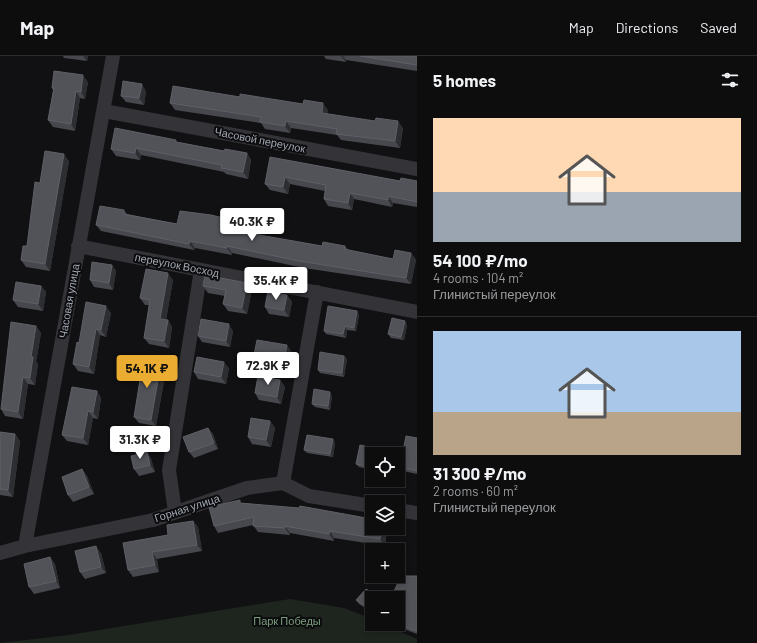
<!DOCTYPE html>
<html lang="en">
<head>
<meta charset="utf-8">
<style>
  :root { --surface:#0d0d0e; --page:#161617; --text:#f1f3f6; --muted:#9a9c9e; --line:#2d2d2e; --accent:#ebac32 }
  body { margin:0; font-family:Barlow,sans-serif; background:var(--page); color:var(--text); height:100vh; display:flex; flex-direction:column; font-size:15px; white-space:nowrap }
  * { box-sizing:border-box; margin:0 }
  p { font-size:13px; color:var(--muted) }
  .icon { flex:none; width:22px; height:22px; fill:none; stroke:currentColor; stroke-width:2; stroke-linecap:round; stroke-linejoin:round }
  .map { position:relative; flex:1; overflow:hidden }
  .panel { display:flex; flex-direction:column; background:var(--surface); width:340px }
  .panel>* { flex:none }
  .tools { position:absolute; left:365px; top:391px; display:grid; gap:8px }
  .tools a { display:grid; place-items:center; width:40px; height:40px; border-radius:0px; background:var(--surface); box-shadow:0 2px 6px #0003,0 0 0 1px var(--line); font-size:20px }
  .price { position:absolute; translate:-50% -34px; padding:0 9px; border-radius:4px; background:#fff; color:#222; font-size:13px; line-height:26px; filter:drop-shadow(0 1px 2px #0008) }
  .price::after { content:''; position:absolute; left:50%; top:24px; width:12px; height:9px; margin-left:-6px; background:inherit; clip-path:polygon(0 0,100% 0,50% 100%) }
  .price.selected { background:var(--accent); color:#111 }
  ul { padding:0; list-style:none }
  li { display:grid; align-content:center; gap:8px; height:212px; padding:0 16px }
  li+li { border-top:1px solid var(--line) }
  li span { display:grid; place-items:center; height:124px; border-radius:0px; color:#555 }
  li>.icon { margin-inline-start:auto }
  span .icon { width:72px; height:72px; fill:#fffc; stroke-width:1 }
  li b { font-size:17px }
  h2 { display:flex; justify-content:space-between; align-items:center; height:48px; padding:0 16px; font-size:17px }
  header { display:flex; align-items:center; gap:24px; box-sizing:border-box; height:56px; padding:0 20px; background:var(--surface); border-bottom:1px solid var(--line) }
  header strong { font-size:19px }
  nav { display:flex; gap:22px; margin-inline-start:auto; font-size:14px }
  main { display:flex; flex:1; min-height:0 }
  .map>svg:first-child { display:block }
</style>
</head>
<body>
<header>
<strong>Map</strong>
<nav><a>Map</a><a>Directions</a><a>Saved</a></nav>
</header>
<main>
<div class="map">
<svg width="417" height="587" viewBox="0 0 417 587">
  <rect width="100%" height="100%" fill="#111113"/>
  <path fill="#1e251f" d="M290 543 344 552 372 563V568H383L417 583V587H0L69 579Z"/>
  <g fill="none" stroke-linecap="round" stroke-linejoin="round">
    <path stroke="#333338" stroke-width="14" d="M104 55 417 113
      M78 190 417 256
      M283 427 317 236
      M398 454 417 457
      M175 456 169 414 201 214
      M25 490 113 0
      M0 497 25 490 153 464 247 432 283 427 309 440 372 450"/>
  </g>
  <path fill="#47484e" d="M63 0H88L87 5 64 2Z
    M324 0H417V15L346 4V6L326 3Z
    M88 26 85 43 80 42 75 75 53 71 48 64 53 34 52 32Z
    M146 35 144 49 126 46 121 40Z
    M170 47 328 54 327 58 403 72 400 92 341 84 337 79 291 72 290 77 265 73 261 67 175 54Z
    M178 86 224 95 247 97 251 104 248 123 226 118 224 116 141 99 140 104 116 100 111 93Z
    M270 101 400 125H417V151L393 147 392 151 354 143 352 154 328 150 324 143 325 135 290 128 288 138 270 134 265 128Z
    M69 105 50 215 26 211 21 204 27 190 40 127Z
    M124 154 127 158 177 168 237 170 236 175 322 190H345L348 194 393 203 411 197 416 204 411 228 304 212 232 197V199L195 192 194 194 101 175 96 169Z
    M112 209 116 215 113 234 94 231 90 224Z
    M173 224 166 264H168L172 271 169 292 149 288 144 282 149 249H145L140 242Z
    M41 230 46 236 43 255 18 251 13 244Z
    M203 230 252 233 247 258 228 255 223 248 225 240 208 237Z
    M287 239 292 246 289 261 269 258 265 251Z
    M357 255 359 259 356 275 347 274 346 282 326 278 324 275Z
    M111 257 106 281 100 279 94 318 78 315 73 308 79 287Z
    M405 265 407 269 404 284 391 282 388 278Z
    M36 270 41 277 36 306 38 308 35 329 28 328 23 363 5 360 1 353Z
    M233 275 230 291 202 286 198 280Z
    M292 296 288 311 259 306 254 299Z
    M344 300 347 303 344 321 320 317 318 314Z
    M161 307 166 314 156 370 139 367 134 361 140 326 138 323Z
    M229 312 226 328 198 323 194 316Z
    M280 324 285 331 281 348 259 344 255 337Z
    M97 335 101 342 98 363 93 362 88 389 67 385 62 379Z
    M332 340 330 354 315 351 312 348Z
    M270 365 275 372 271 391 252 388 248 381Z
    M208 372 213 378 218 393 194 402 189 396Z
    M0 376 15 378 20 385 13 441 0 439Z
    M417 382V418L403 415 400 411Z
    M333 383 335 387 333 401 307 397 304 394Z
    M360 389 381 394 383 397V398H372V414L359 411 356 408Z
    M147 396 151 403 155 416 139 420 134 413Z
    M82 413 87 420 94 438 73 446 68 439Z
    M242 447 387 472 385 490 334 482V485L290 477V479L258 476 253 469 218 477 214 470Z
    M193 465 198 471 202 495 157 503 159 516 133 521 128 514 168 479Z
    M101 497 106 517 85 523 80 516Z
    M50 501 55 508 60 532 34 538 29 531Z
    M417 520V578L396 570 392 568H398Z
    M372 542V556L359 548 356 544Z"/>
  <path fill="#2d2e32" d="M83 0H88L87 5Z
    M341 0H343L346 4V6Z
    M83 19 88 26 85 43 81 36Z
    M142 28 146 35 144 49 139 42Z
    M76 35 80 42 75 75 71 68Z
    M323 47 328 54 326 63 322 57Z
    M286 65 291 72 290 77 285 70Z
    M398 65 403 72 400 92 395 85Z
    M136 92 141 99 140 104 135 97Z
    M247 97 251 104 248 123 243 116Z
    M64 98 69 105 50 215 45 208Z
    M285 121 290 128 288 138 283 131Z
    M350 137 354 143 352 154 348 147Z
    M388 140 393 147 392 151 388 144Z
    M232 164 237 170 235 180 231 174Z
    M190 185 195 192 194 194 189 188Z
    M227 190 232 197V199L227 192Z
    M411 197 416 204 411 228 406 222Z
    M112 209 116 215 113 234 109 227Z
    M168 217 173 224 165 270 160 263Z
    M247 227 252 233 247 258 242 252Z
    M41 230 46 236 43 255 38 248Z
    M287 239 292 246 289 261 284 254Z
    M106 250 111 257 106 281 101 274Z
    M357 255 359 259 356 275 354 272Z
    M168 264 172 271 169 292 164 285Z
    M405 265 407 269 404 284 401 281Z
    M229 268 233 275 230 291 226 285Z
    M36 270 41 277 36 306 38 308 35 329 30 322 31 301Z
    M345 270 347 274 346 282 343 278Z
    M96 273 100 279 94 318 89 311Z
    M287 289 292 296 288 311 284 304Z
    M344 300 347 303 344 321 342 317Z
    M224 306 229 312 226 328 221 321Z
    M161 307 166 314 156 370 151 364Z
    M23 321 28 328 23 363 18 356Z
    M280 324 285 331 281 348 277 341Z
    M97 335 101 342 98 363 93 356Z
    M330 336 332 340 330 354 328 350Z
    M88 355 93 362 88 389 83 382Z
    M270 365 275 372 271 391 266 384Z
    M208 372 213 378 218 393 214 387Z
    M15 378 20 385 13 441 8 434Z
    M333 383 335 387 333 401 330 398Z
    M381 394 383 397V398H380Z
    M147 396 151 403 155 416 150 409Z
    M82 413 87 420 94 438 89 431Z
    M193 465 198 471 202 495 197 489Z
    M285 470 290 477V479L285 472Z
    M382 472H387L385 490 380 483Z
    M330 475 334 482V485L329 478Z
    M96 490 101 497 106 517 101 511Z
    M152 496 157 503 159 516 155 509Z
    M50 501 55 508 60 532 56 525Z"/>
  <path fill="#515359" stroke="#5e6067" d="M360 0H417V9Z
    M54 15 83 19 81 36 76 35 71 68 48 64 54 32H52Z
    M123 25 142 28 139 42 121 40Z
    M173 30 240 41V38L303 48 304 44 323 47 322 57 375 65 376 62 398 65 395 85 336 78 337 73 286 65 285 70 260 66 261 61 170 47Z
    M115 72 176 84V86L224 95 225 93 247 97 243 116 221 112 222 109 136 92 135 97 111 93Z
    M45 95 64 98 45 208 21 204 23 190H27L35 126 40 127Z
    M270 101 400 125 401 122 417 125V146L388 140V144L350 137 348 147 324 143 326 129 285 121 283 131 265 128Z
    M100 150 124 154 123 158 177 168 180 155 211 159 232 164 231 174 322 190 323 186 345 190 344 193 393 203 395 194 411 197 406 222 299 205 227 190V192L190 185 189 188 96 169Z
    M92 206 112 209 109 227 90 224Z
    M146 213 168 217 160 263 168 264 164 285 144 282 150 244 140 242Z
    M205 219 247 227 242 252 223 248 226 234 203 230Z
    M16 226 41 230 38 248 13 244Z
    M268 235 287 239 284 254 265 251Z
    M86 246 106 250 101 274 96 273 89 311 73 308 77 286 79 287Z
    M328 250 357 255 354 272 345 270 343 278 324 275Z
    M392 262 405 265 401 281 388 278Z
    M201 263 229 268 226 285 198 280Z
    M11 266 36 270 31 301H33L30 322 23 321 18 356 1 353Z
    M257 284 287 289 284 304 254 299Z
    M320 296 344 300 342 317 318 314Z
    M197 301 224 306 221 321 194 316Z
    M141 304 161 307 151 364 134 361 140 324 138 323Z
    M258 320 280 324 277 341 255 337Z
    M72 331 97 335 93 356 88 355 83 382 62 379Z
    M314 333 330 336 328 350 312 348Z
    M251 362 270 365 266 384 248 381Z
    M208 372 214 387 189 396 183 381Z
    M0 376 15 378 8 434 0 433Z
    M307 379 333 383 330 398 304 394Z
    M406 380 417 382V415L400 411Z
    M360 389 381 394 380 398H372V411L356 408Z
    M147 396 150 409 134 413 131 400Z
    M82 413 89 431 68 439 62 421Z
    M240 444V447L299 452 300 450 372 463V472H382L380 483 330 475 329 478 285 470V472L253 470 254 461 214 470 209 451Z
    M193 465 197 489 152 496 155 509 128 514 123 487 168 479 167 469Z
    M96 490 101 511 80 516 75 495Z
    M50 501 56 525 29 531 24 508Z
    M401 520H417V575L396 568H398V542H391Z
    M366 533 381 542H372V554L356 544Z"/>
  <g text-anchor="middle" stroke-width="4" stroke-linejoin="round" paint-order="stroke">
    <g font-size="11" fill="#a3a8b3" stroke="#0c0c0e">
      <text transform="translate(260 84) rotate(11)" y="4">Часовой переулок</text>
      <text transform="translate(177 209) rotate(11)" y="4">переулок Восход</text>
      <text transform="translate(69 245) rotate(-80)" y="4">Часовая улица</text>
      <text transform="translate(187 452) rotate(-18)" y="4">Горная улица</text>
    </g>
    <g font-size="11" fill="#7b9e7d" stroke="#0c0c0e">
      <text x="287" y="569">Парк Победы</text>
    </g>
  </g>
</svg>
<div class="tools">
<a><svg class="icon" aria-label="locate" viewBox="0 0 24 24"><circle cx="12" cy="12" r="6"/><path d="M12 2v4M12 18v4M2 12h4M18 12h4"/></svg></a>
<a><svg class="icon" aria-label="layers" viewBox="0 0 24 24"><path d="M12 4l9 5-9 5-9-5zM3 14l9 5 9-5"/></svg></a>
<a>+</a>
<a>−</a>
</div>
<b class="price" style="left:252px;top:186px">40.3K ₽</b>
<b class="price" style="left:276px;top:245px">35.4K ₽</b>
<b class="price" style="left:268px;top:330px">72.9K ₽</b>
<b class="price selected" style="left:147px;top:333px">54.1K ₽</b>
<b class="price" style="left:140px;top:404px">31.3K ₽</b>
</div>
<section class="panel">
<h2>5 homes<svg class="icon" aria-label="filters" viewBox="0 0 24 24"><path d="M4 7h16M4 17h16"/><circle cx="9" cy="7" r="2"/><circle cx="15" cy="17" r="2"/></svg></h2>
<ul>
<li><span style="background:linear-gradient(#ffd9b3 60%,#9aa5b1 0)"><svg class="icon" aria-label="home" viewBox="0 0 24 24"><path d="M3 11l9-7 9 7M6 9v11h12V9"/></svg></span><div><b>54 100 ₽/mo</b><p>4 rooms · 104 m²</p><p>Глинистый переулок</p></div></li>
<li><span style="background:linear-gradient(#a9c7e8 65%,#b9a48a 0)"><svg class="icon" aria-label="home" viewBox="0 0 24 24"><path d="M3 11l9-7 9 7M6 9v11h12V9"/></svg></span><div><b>31 300 ₽/mo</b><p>2 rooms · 60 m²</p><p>Глинистый переулок</p></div></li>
</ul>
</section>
</main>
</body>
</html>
